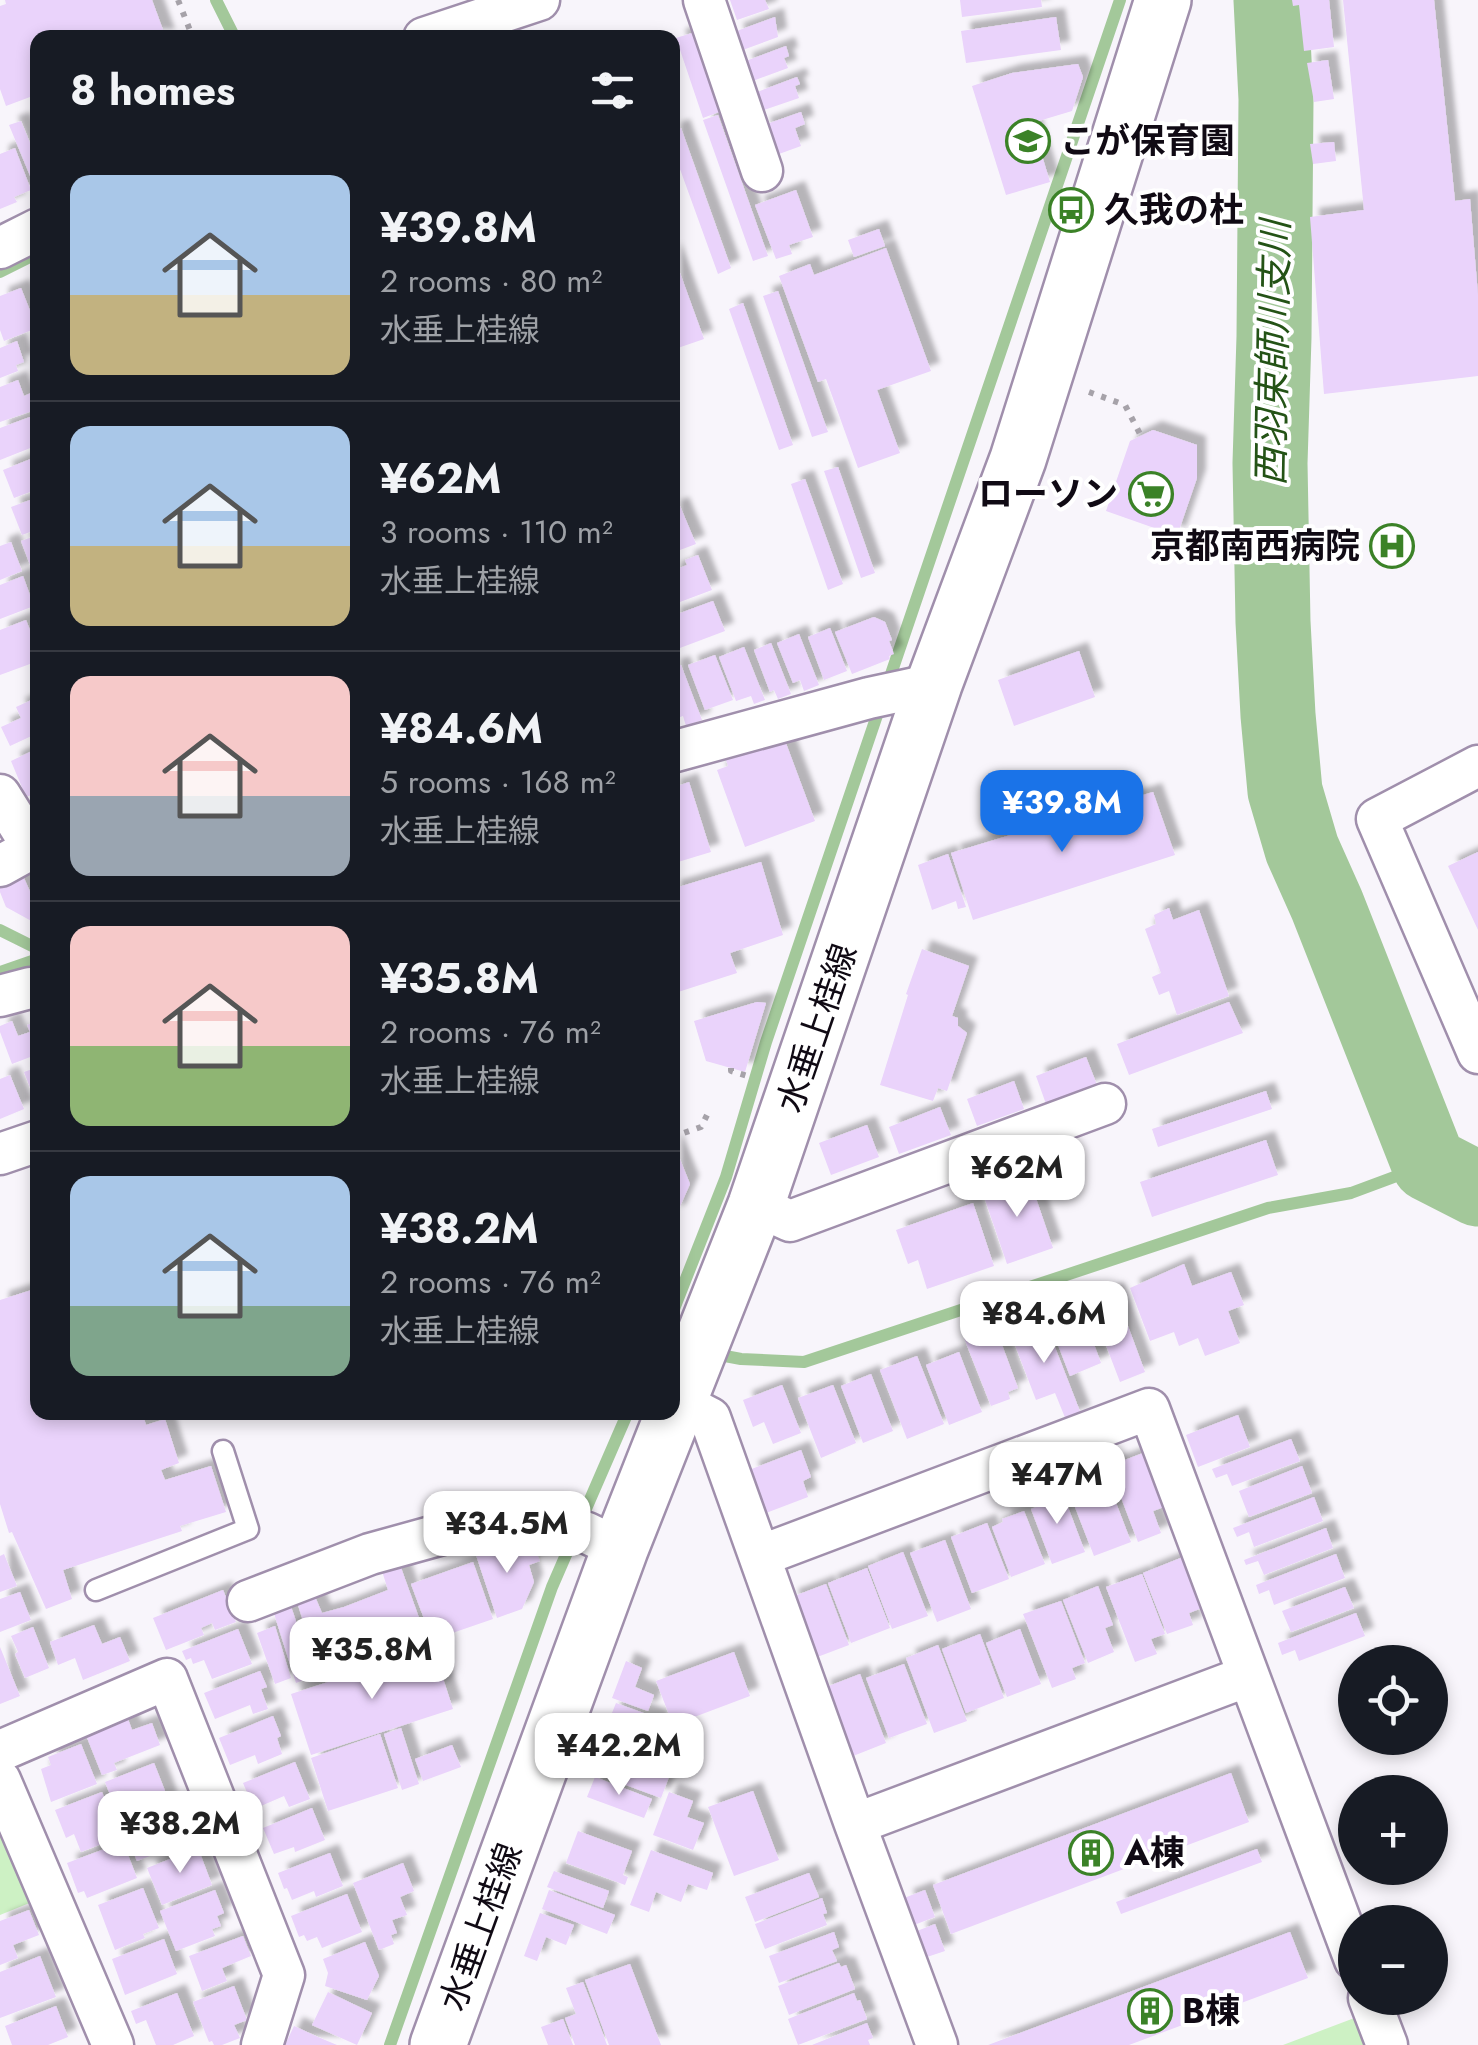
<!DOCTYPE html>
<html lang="en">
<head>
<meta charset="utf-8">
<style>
  :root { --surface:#171b24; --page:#20242c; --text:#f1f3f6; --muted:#9ea1a6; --line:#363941; --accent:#1a73e8 }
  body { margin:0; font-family:Jost,"Noto Sans JP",sans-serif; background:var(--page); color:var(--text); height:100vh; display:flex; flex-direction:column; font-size:38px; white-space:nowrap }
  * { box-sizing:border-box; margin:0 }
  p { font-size:32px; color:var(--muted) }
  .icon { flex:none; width:55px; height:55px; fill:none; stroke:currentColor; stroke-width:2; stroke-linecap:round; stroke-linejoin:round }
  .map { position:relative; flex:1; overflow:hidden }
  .sheet { position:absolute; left:30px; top:30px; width:650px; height:1390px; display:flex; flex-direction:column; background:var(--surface); border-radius:20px; box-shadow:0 5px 15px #0003 }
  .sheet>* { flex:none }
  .tools { position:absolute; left:1338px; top:1645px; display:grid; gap:20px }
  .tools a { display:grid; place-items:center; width:110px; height:110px; border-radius:50%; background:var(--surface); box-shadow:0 5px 15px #0003; font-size:50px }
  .price { position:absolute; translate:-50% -85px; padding:0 22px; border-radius:20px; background:#fff; color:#222; font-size:32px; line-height:65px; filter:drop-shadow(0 2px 5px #0008) }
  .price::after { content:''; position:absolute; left:50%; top:60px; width:30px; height:22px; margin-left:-15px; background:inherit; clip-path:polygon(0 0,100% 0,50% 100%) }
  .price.current { background:var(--accent); color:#fff }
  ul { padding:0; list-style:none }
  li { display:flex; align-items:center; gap:30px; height:250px; padding:0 40px }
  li+li { border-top:2px solid var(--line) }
  li span { display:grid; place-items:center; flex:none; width:280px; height:200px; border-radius:20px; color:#555 }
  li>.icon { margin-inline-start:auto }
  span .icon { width:120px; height:120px; fill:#fffc; stroke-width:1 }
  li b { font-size:42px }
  h2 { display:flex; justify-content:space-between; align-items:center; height:120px; padding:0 40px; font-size:42px }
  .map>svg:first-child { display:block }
</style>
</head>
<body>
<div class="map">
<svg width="1478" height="2045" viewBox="0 0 1478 2045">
  <defs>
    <filter id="shadow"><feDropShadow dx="9" dy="-9" stdDeviation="2.5" flood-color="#0004"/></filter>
  </defs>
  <rect width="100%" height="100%" fill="#f8f5fb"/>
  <path fill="#cdf1c4" d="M0 1820 32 1902 0 1915Z
    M1357 2017 1368 2045H1283Z"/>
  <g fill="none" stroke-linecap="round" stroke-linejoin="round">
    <path stroke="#a3c89a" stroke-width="12" d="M216 0 235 38
      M0 272 38 253
      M0 930 38 949
      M0 972 38 959
      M672 1314 726 1177 766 1042 1120 0
      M709 1353 741 1359 804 1362 1268 1208 1351 1193 1429 1164
      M390 2045 552 1587 628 1412"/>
    <path stroke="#a3c89a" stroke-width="75" d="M1271 0 1276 99 1274 337 1270 463 1273 622 1278 715 1285 791 1302 849 1327 905 1429 1164 1478 1189"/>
  </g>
  <path fill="#ead3fb" filter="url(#shadow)" d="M5 0H152L166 38H38V94L6 106 0 89V6L6 4Z
    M730 0H765L769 9 737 20Z
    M960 0H1041L1042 7 962 17Z
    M1292 0H1329L1334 47 1304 51 1299 5 1293 6Z
    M1343 0H1434L1455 201 1470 199 1478 295V376L1324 394 1310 217 1364 210Z
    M775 17 778 37 740 51 734 32Z
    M1056 17 1061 50 966 63 961 31Z
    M692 33 719 112 703 118 676 38Z
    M786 46 789 56 784 58 788 68 750 82 743 62Z
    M1328 60 1334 99 1314 102 1307 63Z
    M1078 64 1083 77 1072 111 1032 123 1050 182 1006 195 972 86 1012 73Z
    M797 77 800 84 795 86 799 98 764 110 757 92Z
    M801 112 805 124 795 128 801 146 779 154 775 143 768 146 761 126Z
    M718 115 768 256 753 261 703 120Z
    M21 121 38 162V176L31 178 9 125Z
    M681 128 731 268 718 274 672 147V131Z
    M1334 142 1336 161 1313 164 1310 144Z
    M15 148 31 190 14 197 17 202 0 209V154Z
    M796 190 813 237 789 245 792 254 776 259 755 205Z
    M879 229 885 246 854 257 848 240Z
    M886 248 931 371 877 390 900 453 858 468 826 379 818 382 779 276 810 264 814 275Z
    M672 251 704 339 672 350Z
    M21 288 37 328 4 341 0 330V296Z
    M778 291 828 432 812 437 763 296Z
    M743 303 793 445 779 450 729 309Z
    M17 341 24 362 16 365 18 371 0 378V348Z
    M18 380 24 396 38 390V409L0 422V387Z
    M38 414V437H35L38 445 0 460V428Z
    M1153 430 1197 445V478L1177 536 1106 511 1130 441Z
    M38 456V489L14 498 3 470Z
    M838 467 875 573 861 578 824 471Z
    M805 479 843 584 828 590 791 484Z
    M38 497V529L22 535 11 507Z
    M680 506 696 544 672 553V509Z
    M38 535V568L32 570 21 541Z
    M11 542 22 571 0 580V546Z
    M698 555 712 590 672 605V571L687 565 685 560Z
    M23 576 34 606 0 619V585Z
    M713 601 725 631 672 651V616Z
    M874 617 885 622 892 640 889 641 894 654 889 656 890 659 852 674 835 632Z
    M26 620 38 650V661L0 675V630Z
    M830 628 847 671 824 680 808 637Z
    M799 634 819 685 804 691 800 680 793 683 777 643Z
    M771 643 791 694 778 699 774 690 770 692 754 650Z
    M744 647 765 700 754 704 751 696 736 701 719 657Z
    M1079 651 1095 697 1014 726 998 680Z
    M715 655 733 700 705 710 688 665Z
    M681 665 702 720 686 726 683 716 672 720V668Z
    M38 697V733L10 746 1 727 21 718 16 707Z
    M784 738 815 821 745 847 717 770 728 766 726 760Z
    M34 750 38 758V801L34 794 26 797 11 761Z
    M689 782 711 852 678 862 672 845V788Z
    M1153 792 1175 855 973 920 951 853Z
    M1478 852V930L1448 866Z
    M948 854 966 907 958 909 956 901 932 910 918 865Z
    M761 862 783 935 730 953 737 973 672 994V889Z
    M23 876 38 909V922L35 923 6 907 0 892V885Z
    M1169 908 1173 920 1199 910 1229 996 1177 1015 1169 991 1159 995 1152 977 1161 973 1145 929 1156 924 1154 915Z
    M922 949 969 966 952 1016 958 1018V1026L967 1033 947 1091 938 1088 933 1101 880 1085 908 995 906 994Z
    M757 1002 766 1003 745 1072 706 1061 694 1021Z
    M1229 1002 1243 1033 1129 1075 1117 1044Z
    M12 1021 18 1036 30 1032 27 1025 38 1021V1054L12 1064 0 1032V1026Z
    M1086 1057 1097 1085 1046 1104 1036 1076Z
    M38 1067V1106H37L24 1072Z
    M10 1075 24 1109 0 1119V1079Z
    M1014 1081 1024 1109 977 1126 967 1099Z
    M1266 1091 1272 1109 1158 1147 1152 1129Z
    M940 1107 951 1135 899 1154 889 1127Z
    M867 1125 879 1157 831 1175 819 1143Z
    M1266 1140 1278 1175 1152 1217 1140 1182Z
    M673 1142 690 1184 677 1213 672 1215Z
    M1028 1175 1053 1248 1007 1264 982 1191Z
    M973 1203 994 1266 927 1289 918 1260 908 1264 896 1230Z
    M1184 1264 1192 1286 1231 1272 1244 1305 1228 1311 1240 1343 1205 1356 1198 1338 1179 1346 1174 1332 1150 1341 1130 1288Z
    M38 1288V1412H142L146 1425 165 1419 179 1463 161 1470 165 1480 211 1466 226 1512 180 1526 182 1531 63 1570 72 1599 46 1609 12 1532 9 1533 0 1504V1300Z
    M1115 1291 1145 1372 1120 1382 1089 1301Z
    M1080 1307 1101 1363 1070 1376 1048 1319Z
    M1044 1319 1081 1414 1066 1420 1055 1393 1036 1400 1010 1332Z
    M995 1326 1018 1388 1008 1392 1010 1399 991 1406 964 1338Z
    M959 1352 982 1412 949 1425 926 1365Z
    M917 1356 944 1424 907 1439 880 1370Z
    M871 1374 893 1431 863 1443 841 1386Z
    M782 1385 801 1433 773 1444 764 1422 753 1427 743 1400Z
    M833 1385 856 1443 821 1458 798 1398Z
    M1238 1415 1250 1447 1198 1467 1186 1435Z
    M1291 1439 1300 1461 1232 1486 1227 1474 1216 1478 1212 1469Z
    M801 1450 811 1477 803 1481 808 1497 766 1513 749 1470Z
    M1143 1453 1164 1507 1153 1511 1161 1533 1138 1542 1109 1466Z
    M1302 1466 1312 1493 1249 1517 1239 1491Z
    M1105 1474 1131 1542 1094 1556 1068 1489Z
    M1060 1486 1085 1552 1052 1564 1031 1509 1042 1505 1038 1495Z
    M1314 1497 1323 1521 1254 1547 1249 1532 1237 1537 1233 1528Z
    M1024 1511 1045 1564 1011 1577 992 1527 1003 1522 1002 1519Z
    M987 1523 1009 1579 972 1593 951 1537Z
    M1326 1528 1333 1548 1264 1575 1258 1561 1246 1565 1244 1560Z
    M945 1540 971 1609 937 1622 910 1553Z
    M495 1542 500 1555 532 1543 540 1561 529 1565 534 1582 522 1609 497 1618 474 1549Z
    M903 1552 928 1616 892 1629 868 1566Z
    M4 1554 17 1586 0 1592V1556Z
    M1336 1554 1345 1578 1274 1605 1269 1590 1259 1594 1256 1585Z
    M1183 1557 1202 1608 1189 1613 1193 1625 1167 1634 1143 1573Z
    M473 1562 493 1619 432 1640 411 1584Z
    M400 1565 427 1640 363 1663 340 1665 320 1673 296 1599 313 1592 322 1613 344 1607 388 1590 382 1571Z
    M867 1568 890 1628 851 1643 828 1583Z
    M1142 1574 1165 1634 1151 1639 1157 1654 1135 1662 1106 1587Z
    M826 1584 849 1645 812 1659 789 1598Z
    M1098 1586 1113 1625 1105 1628 1114 1652 1088 1663 1063 1600Z
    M1345 1587 1354 1608 1291 1632 1282 1611Z
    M223 1590 236 1622 215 1630 212 1623 201 1628 204 1635 166 1650 153 1618Z
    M20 1592 31 1620 0 1632V1599Z
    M288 1598 315 1676 296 1683 271 1604Z
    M1061 1601 1085 1663 1072 1668 1076 1679 1052 1688 1023 1614Z
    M1356 1613 1365 1636 1299 1661 1295 1650 1282 1655 1278 1643Z
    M94 1625 102 1644 120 1637 130 1661 83 1680 75 1658 58 1665 50 1642Z
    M275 1626 291 1678 275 1684 257 1633Z
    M33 1627 49 1668 25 1678 15 1654 18 1652 11 1636Z
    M238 1629 252 1664 212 1679 204 1660 193 1664 191 1658 186 1660 182 1651Z
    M1020 1629 1041 1684 1007 1697 986 1643Z
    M980 1634 1004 1698 966 1713 942 1649Z
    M938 1645 967 1721 934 1733 906 1658Z
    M0 1647 20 1696 0 1704Z
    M433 1648 453 1709 311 1755 291 1694Z
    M734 1652 750 1696 673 1725 656 1681Z
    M626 1661 642 1668 635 1687 654 1695 648 1711 612 1698Z
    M904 1664 927 1724 889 1738 866 1678Z
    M260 1671 267 1687 261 1689 268 1709 253 1714 250 1705 215 1719 204 1693Z
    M860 1674 886 1743 848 1758 821 1689Z
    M616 1703 660 1719 650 1745 606 1728Z
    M273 1716 281 1736 277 1738 282 1754 258 1764 255 1755 230 1765 219 1738Z
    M128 1719 132 1730 152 1723 160 1745 114 1763 117 1770 102 1775 86 1735Z
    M401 1728 419 1784 402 1790 384 1734Z
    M604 1730 668 1754 662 1771 598 1748Z
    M380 1734 398 1788 328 1811 311 1758Z
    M81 1744 97 1784 51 1802 41 1769 51 1765 48 1757Z
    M452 1745 461 1767 423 1781 415 1759Z
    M596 1750 669 1777 661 1798 588 1771Z
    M295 1762 310 1799 289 1807 284 1796 254 1809 243 1783Z
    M154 1763 169 1801 120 1820 105 1782Z
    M1231 1773 1249 1822 951 1934 933 1885Z
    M595 1777 652 1799 644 1818 587 1797Z
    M753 1791 779 1860 734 1876 708 1807Z
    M102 1792 120 1837 81 1852 74 1834 66 1838 55 1810Z
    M669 1792 693 1801 687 1817 704 1823 693 1850 653 1835Z
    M178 1803 189 1833 178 1838 181 1844 137 1861 122 1825Z
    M312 1808 325 1840 295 1852 294 1847 274 1854 263 1828Z
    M578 1831 632 1851 623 1875 628 1877 625 1885 566 1863Z
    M123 1842 137 1878 87 1898 84 1891 78 1893 67 1863Z
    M198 1848 212 1885 162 1905 147 1868Z
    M1257 1849 1262 1862 1121 1914 1116 1902Z
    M651 1850 713 1873 707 1890 688 1884 681 1902 656 1892 649 1912 630 1905Z
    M330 1853 343 1886 316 1897 314 1891 292 1900 287 1888 284 1889 278 1873Z
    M403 1863 414 1891 400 1897 407 1915 392 1920 397 1933 391 1935 394 1944 379 1950 353 1883Z
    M554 1871 609 1891 603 1908 547 1887Z
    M809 1873 819 1897 755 1922 745 1897Z
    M143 1888 159 1928 143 1934 145 1938 115 1950 98 1905Z
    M215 1890 224 1913 217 1916 221 1926 212 1929 215 1936 176 1951 160 1911Z
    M549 1890 615 1915 607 1934 542 1909Z
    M925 1890 935 1917 914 1925 904 1898Z
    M347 1894 362 1932 322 1948 317 1937 307 1941 304 1935 299 1937 291 1916Z
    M822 1898 827 1913 823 1914 827 1925 765 1949 755 1924Z
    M29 1910 39 1935 13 1945 18 1958 0 1965V1921Z
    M540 1913 574 1925 566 1945 546 1937 537 1961 524 1956Z
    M935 1924 945 1951 927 1957 917 1931Z
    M834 1932 839 1947 832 1950 837 1961 779 1983 769 1956Z
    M1290 1932 1308 1978 1129 2045H988Z
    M243 1936 251 1956 222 1968 227 1981 202 1991 189 1956Z
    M164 1939 177 1974 125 1995 112 1959Z
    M365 1942 379 1976 367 2000 325 1986 328 1973 323 1959Z
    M40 1956 56 1997 0 2018V1972Z
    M839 1963 841 1967 846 1965 855 1989 789 2015 778 1986Z
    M630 1964 661 2045H609L585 1980Z
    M583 1982 593 2007 607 2045H575L565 2018 576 2014 566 1988Z
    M234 1986 247 2020 234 2025 240 2038 222 2045H214L212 2041 209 2042 193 2002Z
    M328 1992 372 2013 357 2045 312 2025Z
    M177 1993 194 2036 173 2045H156L146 2020 136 2024 131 2011Z
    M854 1993 857 2001 860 2000 867 2019 798 2045 788 2019Z
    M56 2006 68 2037 48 2045H12L5 2026Z
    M563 2019 573 2045H548L541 2027Z
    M867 2023 873 2038 868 2040 870 2045H812Z
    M294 2026 318 2037 337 2045H285Z"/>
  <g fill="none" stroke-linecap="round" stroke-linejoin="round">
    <g stroke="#a08fac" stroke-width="25">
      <path id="service" d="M96 1590 248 1529 223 1451"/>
    </g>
    <g stroke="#a08fac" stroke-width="45">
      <path id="minor" d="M704 0 762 171
        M424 38 539 0
        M0 248 38 229
        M672 752 869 698 934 684
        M1478 766 1377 819 1478 1053
        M0 795 33 848
        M0 866 38 845
        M0 996 30 988 38 990
        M0 1154 38 1141
        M756 1205 790 1221 1105 1104
        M679 1402 710 1418 855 1824 937 2045
        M760 1556 1149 1409 1355 1960
        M248 1601 370 1554 500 1518 555 1522 587 1533 620 1549
        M0 1751 167 1679 284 1975 262 2045
        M0 1780 113 2045
        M855 1824 1248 1676
        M1369 1998 1387 2045"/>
    </g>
    <g stroke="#a08fac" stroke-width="60">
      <path id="secondary" d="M438 2045 620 1549 756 1205 934 684 1018 459 1163 0"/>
    </g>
    <path stroke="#a6a2a9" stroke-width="6" stroke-dasharray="5 8" stroke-linecap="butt" d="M178 0 193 38
      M1089 392 1125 405 1141 436
      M731 1068V1071L751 1077
      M672 1137 701 1127 708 1113"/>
    <use href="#service" stroke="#fff" stroke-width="20"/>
    <use href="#minor" stroke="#fff" stroke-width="40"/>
    <use href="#secondary" stroke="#fff" stroke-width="55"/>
  </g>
  <defs>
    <g id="school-ring" transform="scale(2.25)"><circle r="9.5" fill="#fff" stroke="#3b8227" stroke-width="1.5"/><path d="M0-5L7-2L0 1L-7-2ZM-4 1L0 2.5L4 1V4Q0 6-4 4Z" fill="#3b8227"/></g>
    <g id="bus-ring" transform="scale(2.25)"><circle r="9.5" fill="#fff" stroke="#3b8227" stroke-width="1.5"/><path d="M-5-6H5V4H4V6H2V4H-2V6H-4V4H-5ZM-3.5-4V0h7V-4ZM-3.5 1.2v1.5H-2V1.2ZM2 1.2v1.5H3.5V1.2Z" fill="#3b8227"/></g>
    <g id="supermarket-ring" transform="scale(2.25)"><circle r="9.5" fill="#fff" stroke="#3b8227" stroke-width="1.5"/><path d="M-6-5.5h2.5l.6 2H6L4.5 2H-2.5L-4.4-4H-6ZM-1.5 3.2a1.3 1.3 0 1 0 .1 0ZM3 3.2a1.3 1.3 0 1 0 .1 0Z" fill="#3b8227"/></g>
    <g id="hospital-ring" transform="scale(2.25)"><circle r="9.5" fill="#fff" stroke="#3b8227" stroke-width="1.5"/><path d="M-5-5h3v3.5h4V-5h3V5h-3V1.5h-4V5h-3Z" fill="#3b8227"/></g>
    <g id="building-ring" transform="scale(2.25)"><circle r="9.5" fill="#fff" stroke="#3b8227" stroke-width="1.5"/><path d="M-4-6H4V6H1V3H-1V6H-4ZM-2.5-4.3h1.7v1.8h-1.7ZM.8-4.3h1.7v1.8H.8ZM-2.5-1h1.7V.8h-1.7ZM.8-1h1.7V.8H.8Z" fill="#3b8227"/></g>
  </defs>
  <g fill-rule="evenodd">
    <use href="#school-ring" x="1028" y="141"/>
    <use href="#bus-ring" x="1071" y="210"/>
    <use href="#supermarket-ring" x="1151" y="494"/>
    <use href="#hospital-ring" x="1392" y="546"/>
    <use href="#building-ring" x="1091" y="1853"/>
    <use href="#building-ring" x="1150" y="2011"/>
  </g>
  <g text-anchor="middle" stroke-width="8" stroke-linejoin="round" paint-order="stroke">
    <g font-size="35" font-weight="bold" fill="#100a14" stroke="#fff" text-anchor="start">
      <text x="1060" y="153">こが保育園</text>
      <text x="1104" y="222">久我の杜</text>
      <text x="1118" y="506" text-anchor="end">ローソン</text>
      <text x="1360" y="558" text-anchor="end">京都南西病院</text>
      <text x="1124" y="1865">A棟</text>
      <text x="1182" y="2023">B棟</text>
    </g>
    <g font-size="35" fill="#100a14" stroke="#fff">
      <text transform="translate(817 1028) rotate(-71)" y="12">水垂上桂線</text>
      <text transform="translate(481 1927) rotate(-70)" y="12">水垂上桂線</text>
    </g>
    <g font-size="38" font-style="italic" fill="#245316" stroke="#fff">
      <text transform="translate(1273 353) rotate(-89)" y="13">西羽束師川支川</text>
    </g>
  </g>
</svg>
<div class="tools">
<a><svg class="icon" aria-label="locate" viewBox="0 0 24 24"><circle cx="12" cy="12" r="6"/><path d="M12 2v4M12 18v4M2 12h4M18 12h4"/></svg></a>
<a>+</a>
<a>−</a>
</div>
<b class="price current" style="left:1062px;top:855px">¥39.8M</b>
<b class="price" style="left:1017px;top:1220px">¥62M</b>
<b class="price" style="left:1044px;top:1366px">¥84.6M</b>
<b class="price" style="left:1057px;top:1527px">¥47M</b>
<b class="price" style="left:507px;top:1576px">¥34.5M</b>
<b class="price" style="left:372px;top:1702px">¥35.8M</b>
<b class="price" style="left:619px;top:1798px">¥42.2M</b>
<b class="price" style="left:180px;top:1876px">¥38.2M</b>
<section class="sheet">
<h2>8 homes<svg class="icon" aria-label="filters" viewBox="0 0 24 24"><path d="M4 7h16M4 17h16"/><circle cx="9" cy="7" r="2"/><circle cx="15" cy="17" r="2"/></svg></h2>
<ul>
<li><span style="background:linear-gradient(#a9c7e8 60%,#c2b280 0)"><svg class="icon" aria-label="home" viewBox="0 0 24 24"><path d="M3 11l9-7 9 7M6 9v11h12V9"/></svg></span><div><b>¥39.8M</b><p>2 rooms · 80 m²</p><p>水垂上桂線</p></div></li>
<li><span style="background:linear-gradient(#a9c7e8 60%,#c2b280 0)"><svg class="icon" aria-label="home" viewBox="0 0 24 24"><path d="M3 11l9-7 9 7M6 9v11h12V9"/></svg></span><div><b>¥62M</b><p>3 rooms · 110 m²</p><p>水垂上桂線</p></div></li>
<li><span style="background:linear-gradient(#f6c9c9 60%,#9aa5b1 0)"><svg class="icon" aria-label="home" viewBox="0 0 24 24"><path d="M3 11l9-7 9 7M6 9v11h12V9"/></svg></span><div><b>¥84.6M</b><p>5 rooms · 168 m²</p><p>水垂上桂線</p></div></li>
<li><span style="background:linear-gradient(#f6c9c9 60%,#8fb573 0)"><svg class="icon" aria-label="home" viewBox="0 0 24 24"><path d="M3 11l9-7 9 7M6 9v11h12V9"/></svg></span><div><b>¥35.8M</b><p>2 rooms · 76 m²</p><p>水垂上桂線</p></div></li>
<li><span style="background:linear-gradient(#a9c7e8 65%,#7fa58c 0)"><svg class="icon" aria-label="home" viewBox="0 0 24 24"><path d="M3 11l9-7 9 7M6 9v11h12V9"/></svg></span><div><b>¥38.2M</b><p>2 rooms · 76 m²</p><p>水垂上桂線</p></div></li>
</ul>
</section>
</div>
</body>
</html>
